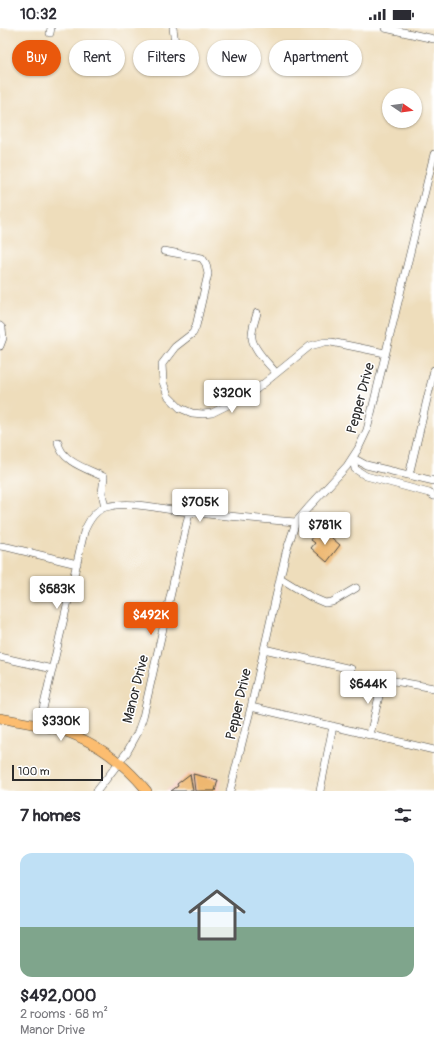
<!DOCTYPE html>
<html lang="en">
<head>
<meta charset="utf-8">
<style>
  :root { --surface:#fff; --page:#f2f2f3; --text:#2b2b33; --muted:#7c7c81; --accent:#ea580c }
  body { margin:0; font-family:Pangolin,sans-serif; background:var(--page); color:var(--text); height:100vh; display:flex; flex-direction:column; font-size:15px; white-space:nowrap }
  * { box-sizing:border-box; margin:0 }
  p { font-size:13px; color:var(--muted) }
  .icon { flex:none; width:22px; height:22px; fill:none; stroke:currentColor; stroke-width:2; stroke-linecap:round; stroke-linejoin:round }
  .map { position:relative; height:763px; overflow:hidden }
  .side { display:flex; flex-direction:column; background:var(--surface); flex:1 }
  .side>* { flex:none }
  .hud { position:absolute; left:12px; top:12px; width:410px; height:36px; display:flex; gap:8px }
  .needle { width:26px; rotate:103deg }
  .controls { position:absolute; left:382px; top:60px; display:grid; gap:8px }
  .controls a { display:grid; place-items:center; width:40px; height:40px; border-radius:50%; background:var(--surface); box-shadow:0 1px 3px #0004; font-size:20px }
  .scale { position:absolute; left:12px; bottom:10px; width:91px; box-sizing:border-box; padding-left:4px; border:2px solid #2b2b2b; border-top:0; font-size:11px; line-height:14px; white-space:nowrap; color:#2b2b2b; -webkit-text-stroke:3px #fff; paint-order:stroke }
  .price { position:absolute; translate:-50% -34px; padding:0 9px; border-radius:4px; background:#fff; color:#222; font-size:13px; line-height:26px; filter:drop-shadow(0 1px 2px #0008) }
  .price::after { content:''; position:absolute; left:50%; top:24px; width:12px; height:9px; margin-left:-6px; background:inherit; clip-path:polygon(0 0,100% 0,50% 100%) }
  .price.on { background:var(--accent); color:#fff }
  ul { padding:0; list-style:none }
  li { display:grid; align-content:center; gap:8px; height:212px; padding:0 20px }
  li span { display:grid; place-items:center; height:124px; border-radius:12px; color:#555 }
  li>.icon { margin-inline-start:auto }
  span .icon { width:72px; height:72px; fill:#fffc; stroke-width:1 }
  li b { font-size:17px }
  h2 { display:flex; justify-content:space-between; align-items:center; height:48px; padding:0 20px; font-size:17px }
  .chip { padding:0 14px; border-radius:18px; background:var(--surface); box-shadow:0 1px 3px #0004; font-size:14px; line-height:36px }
  .chip.on { background:var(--accent); color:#fff }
  .status { display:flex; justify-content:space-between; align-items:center; height:28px; padding:0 20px; background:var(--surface); direction:ltr }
  .status svg { height:11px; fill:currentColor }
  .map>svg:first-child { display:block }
</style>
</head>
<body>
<div class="status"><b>10:32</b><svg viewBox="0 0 49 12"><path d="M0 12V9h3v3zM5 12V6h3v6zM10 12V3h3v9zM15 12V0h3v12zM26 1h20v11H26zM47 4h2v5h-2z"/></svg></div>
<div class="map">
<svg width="434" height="763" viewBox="0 0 434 763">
  <rect width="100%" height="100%" fill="#fff"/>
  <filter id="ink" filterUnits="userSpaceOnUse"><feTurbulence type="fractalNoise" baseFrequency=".025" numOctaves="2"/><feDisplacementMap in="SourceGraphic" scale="8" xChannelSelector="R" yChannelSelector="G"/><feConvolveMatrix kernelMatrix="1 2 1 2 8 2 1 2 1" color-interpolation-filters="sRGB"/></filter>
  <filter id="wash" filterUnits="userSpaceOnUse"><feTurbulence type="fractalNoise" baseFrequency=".012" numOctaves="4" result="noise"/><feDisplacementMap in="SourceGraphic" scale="16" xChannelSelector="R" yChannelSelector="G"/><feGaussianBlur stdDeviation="0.9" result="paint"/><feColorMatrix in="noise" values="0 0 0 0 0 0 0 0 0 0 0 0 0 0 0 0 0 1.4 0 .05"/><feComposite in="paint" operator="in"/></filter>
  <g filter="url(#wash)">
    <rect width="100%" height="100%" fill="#edb"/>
    <path fill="#f7d1c6" d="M190 744 222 751 219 763H167L166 762Z"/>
    <g id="blocks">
      <path fill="#eeb770" d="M325 504 340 517 327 534 311 520 315 515 311 512 315 506 320 510Z
        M190 746 193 763H171L178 758 177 756Z
        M193 746 218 752 215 763H195Z"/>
    </g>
  </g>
  <g filter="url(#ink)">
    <use href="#blocks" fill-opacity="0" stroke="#484641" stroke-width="1"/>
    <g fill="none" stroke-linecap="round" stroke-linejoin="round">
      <g stroke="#484641" stroke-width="8">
        <path id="minor" d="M173 0 176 23 182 37
          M385 0 434 11
          M50 5 51 0
          M164 223 202 230 206 236 208 246 196 298 193 305 175 319 162 336 163 354 168 368 180 380 192 385 203 386 212 385 252 365 310 318 325 314H331L385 325
          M257 285C255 293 251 302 252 310 253 321 269 336 276 345
          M0 298 2 300 3 310 0 318
          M58 414C61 434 88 441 104 449L102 465 105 479
          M353 430 355 441 366 448 429 465 434 468
          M353 430 366 437 434 453
          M409 447 434 342
          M0 518 7 519 77 536
          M280 550 311 569 325 575 332 574 356 560
          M264 621 351 641
          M0 629 52 641
          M251 679 434 722
          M39 698 84 504C88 494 95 482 106 479 132 472 162 482 189 484 224 488 260 491 296 494
          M370 707 383 651 434 660
          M97 763 127 724 137 706 143 689 189 485
          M230 763 251 679 286 524 296 494 308 480 347 438 358 421 367 402 434 126
          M320 763 333 698"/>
      </g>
      <g stroke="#484641" stroke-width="10">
        <path id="major" d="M0 690C20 694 41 697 60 702 95 713 124 735 147 763"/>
      </g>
      <use href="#minor" stroke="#fff" stroke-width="7"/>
      <use href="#major" stroke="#fcbd6f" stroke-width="9"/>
    </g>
  </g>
  <g text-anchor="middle" stroke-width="3" stroke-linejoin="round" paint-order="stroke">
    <g font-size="14" fill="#2b2b2b" stroke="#fff">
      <text transform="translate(360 370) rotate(-75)" y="5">Pepper Drive</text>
      <text transform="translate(135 661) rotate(-76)" y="5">Manor Drive</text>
      <text transform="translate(238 676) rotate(-77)" y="5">Pepper Drive</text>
    </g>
  </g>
</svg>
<div class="controls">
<a><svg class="needle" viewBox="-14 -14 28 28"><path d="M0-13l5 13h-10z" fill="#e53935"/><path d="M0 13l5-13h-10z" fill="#7c7c81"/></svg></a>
</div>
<div class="scale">100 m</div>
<b class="price" style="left:232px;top:386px">$320K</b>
<b class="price" style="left:200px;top:495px">$705K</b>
<b class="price" style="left:325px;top:518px">$781K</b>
<b class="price" style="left:57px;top:582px">$683K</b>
<b class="price on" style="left:151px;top:608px">$492K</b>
<b class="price" style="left:368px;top:677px">$644K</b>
<b class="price" style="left:61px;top:714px">$330K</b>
<div class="hud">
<a class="chip on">Buy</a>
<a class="chip">Rent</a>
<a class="chip">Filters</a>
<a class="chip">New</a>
<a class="chip">Apartment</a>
</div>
</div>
<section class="side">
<h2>7 homes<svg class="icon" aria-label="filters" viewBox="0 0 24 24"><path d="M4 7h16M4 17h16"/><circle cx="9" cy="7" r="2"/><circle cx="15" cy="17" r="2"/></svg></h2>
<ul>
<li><span style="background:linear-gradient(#bfe0f5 60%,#7fa58c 0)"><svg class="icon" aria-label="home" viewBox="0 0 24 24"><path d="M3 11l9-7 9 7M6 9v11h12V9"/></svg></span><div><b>$492,000</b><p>2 rooms · 68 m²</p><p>Manor Drive</p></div></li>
</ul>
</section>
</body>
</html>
